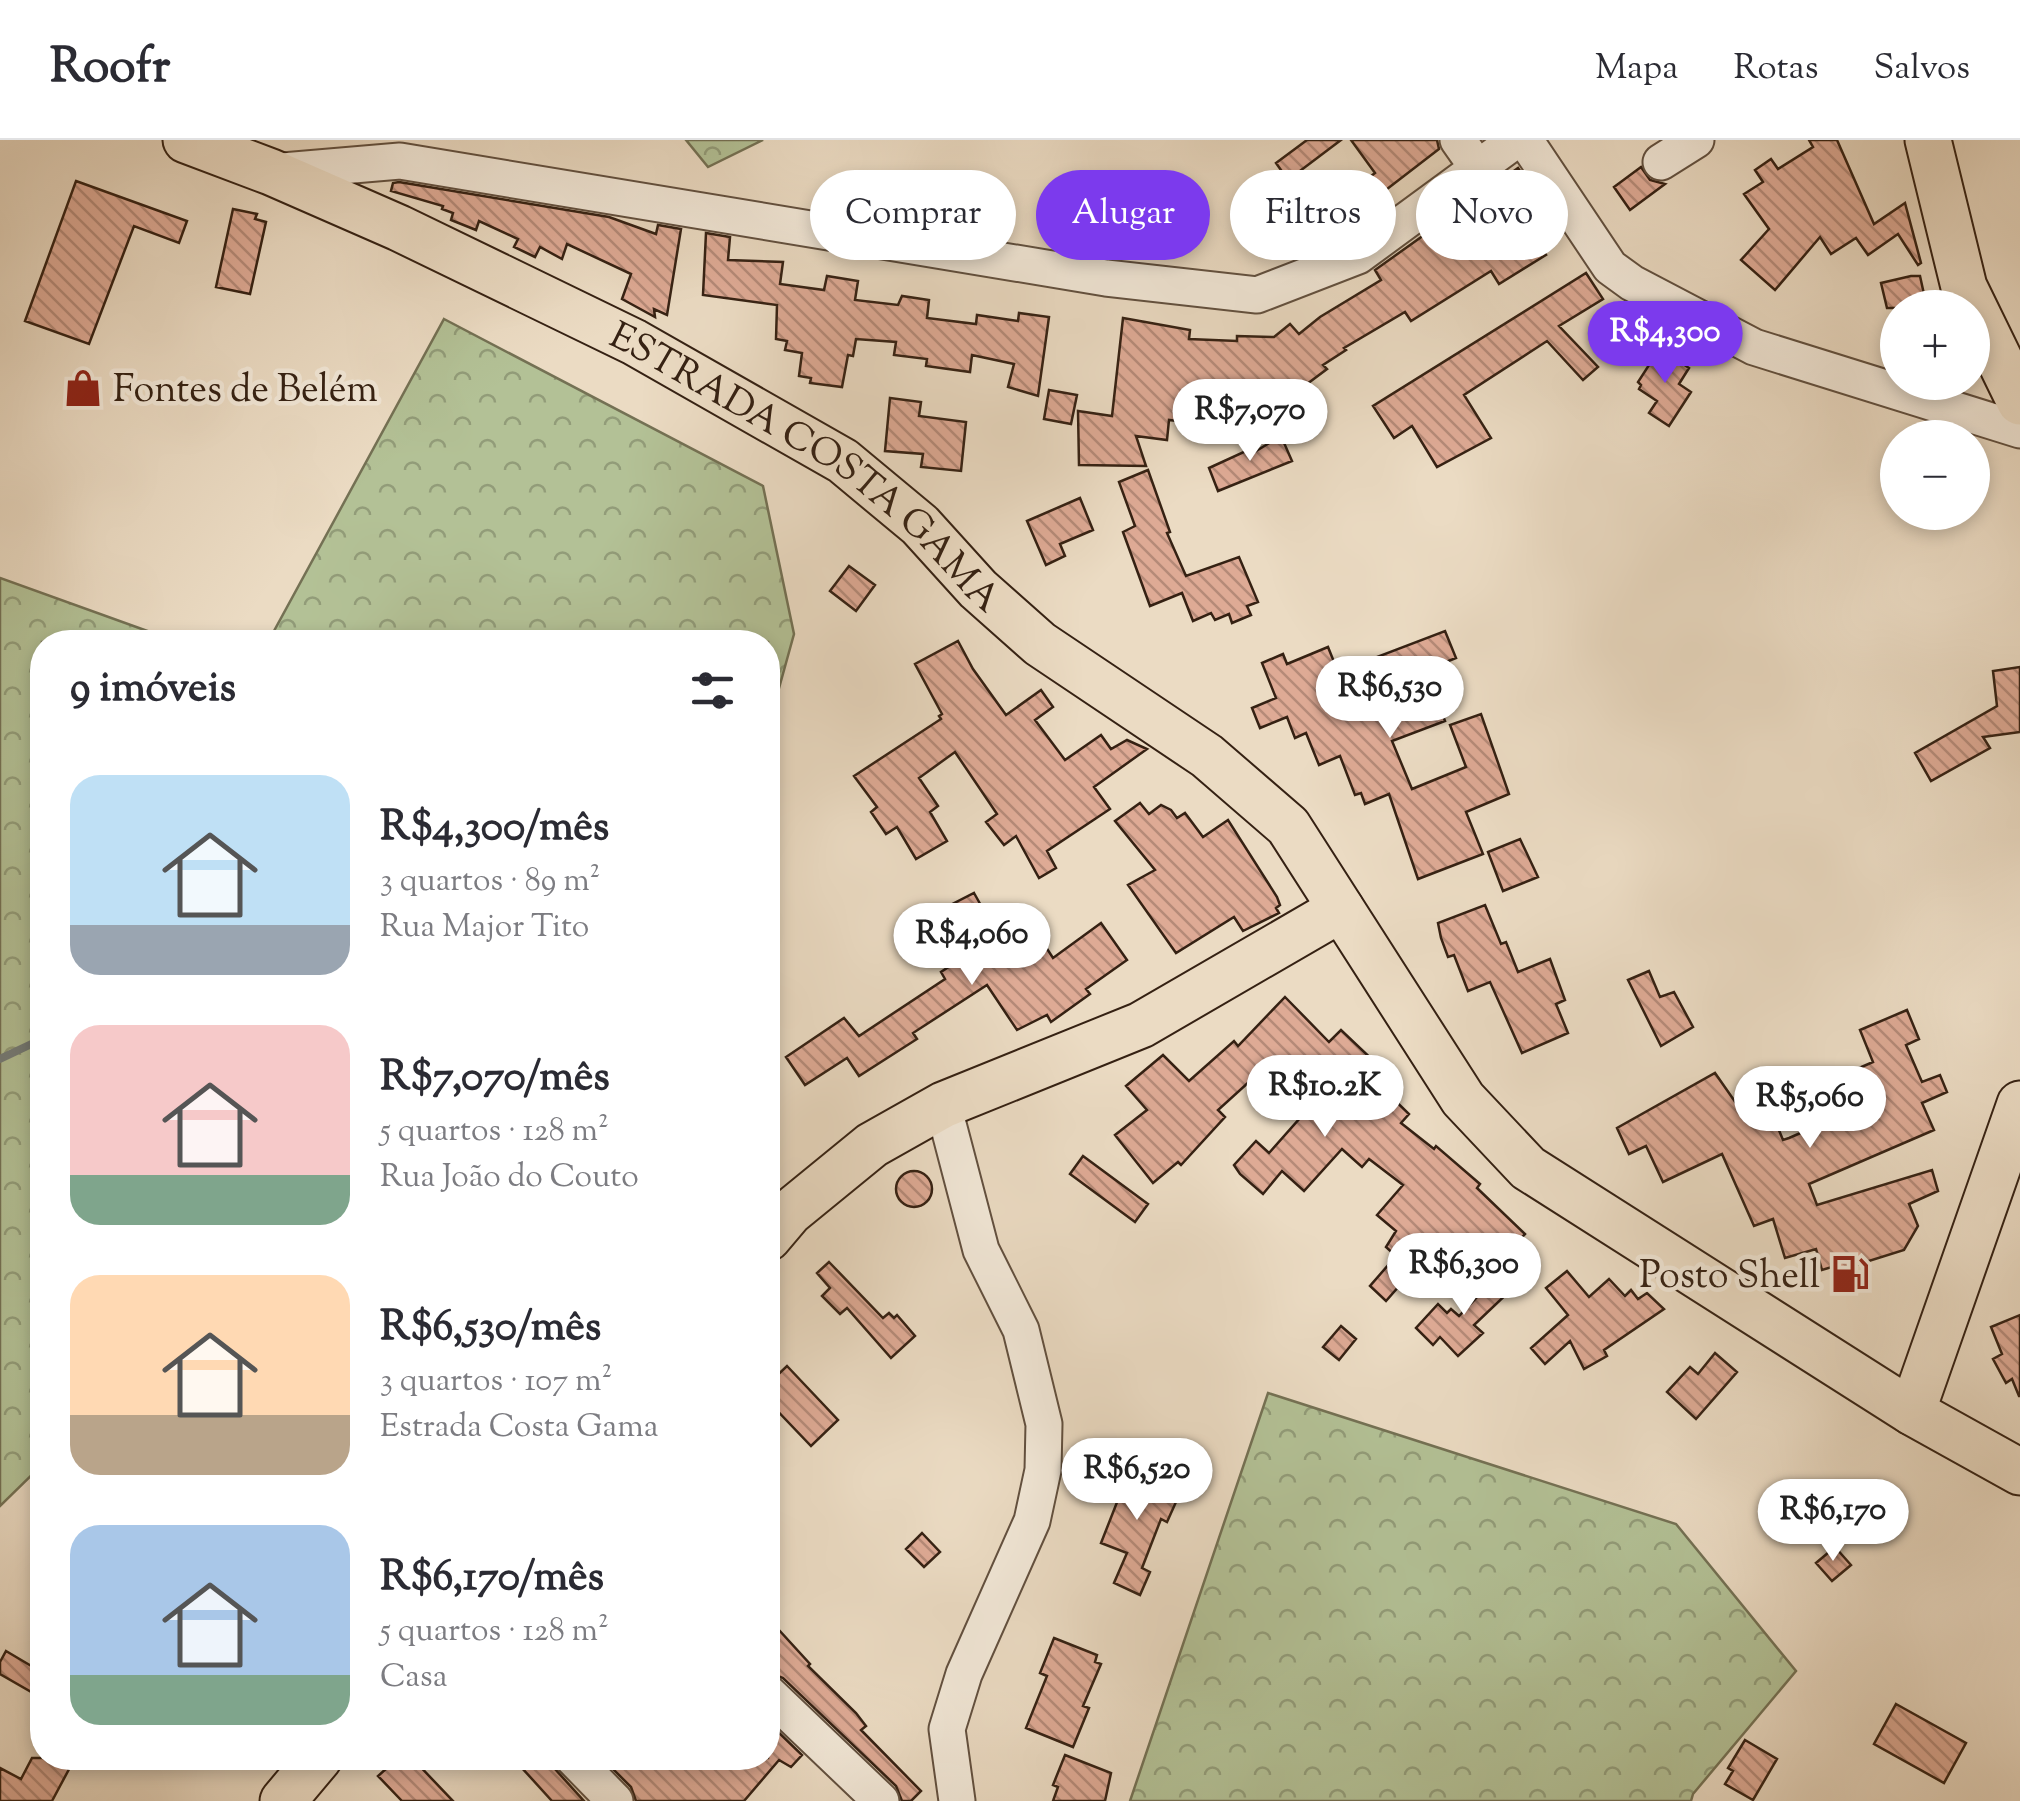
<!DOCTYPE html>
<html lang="pt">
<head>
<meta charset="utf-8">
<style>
  :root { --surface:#fff; --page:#f7f7f7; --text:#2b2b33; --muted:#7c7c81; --line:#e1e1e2; --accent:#7c3aed }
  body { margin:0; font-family:"Sorts Mill Goudy",serif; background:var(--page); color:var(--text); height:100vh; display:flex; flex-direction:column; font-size:38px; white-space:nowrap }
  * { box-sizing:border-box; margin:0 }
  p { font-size:32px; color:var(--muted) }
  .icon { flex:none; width:55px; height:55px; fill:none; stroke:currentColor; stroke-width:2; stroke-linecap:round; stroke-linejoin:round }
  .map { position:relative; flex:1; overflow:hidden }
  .side { position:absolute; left:30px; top:490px; width:750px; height:1140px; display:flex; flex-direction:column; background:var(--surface); border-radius:40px; box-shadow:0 5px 15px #0003 }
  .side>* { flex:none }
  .top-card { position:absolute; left:810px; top:30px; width:950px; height:90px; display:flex; gap:20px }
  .tools { position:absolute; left:1880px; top:150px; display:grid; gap:20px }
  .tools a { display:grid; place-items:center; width:110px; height:110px; border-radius:50%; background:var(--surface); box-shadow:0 5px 15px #0003; font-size:50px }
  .price { position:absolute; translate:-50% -85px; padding:0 22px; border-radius:35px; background:#fff; color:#222; font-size:32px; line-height:65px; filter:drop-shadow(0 2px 5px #0008) }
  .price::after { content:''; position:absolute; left:50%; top:60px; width:30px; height:22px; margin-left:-15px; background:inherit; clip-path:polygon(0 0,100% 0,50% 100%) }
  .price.active { background:var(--accent); color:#fff }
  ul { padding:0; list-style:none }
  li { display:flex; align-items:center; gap:30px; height:250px; padding:0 40px }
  li span { display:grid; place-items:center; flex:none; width:280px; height:200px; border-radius:30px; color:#555 }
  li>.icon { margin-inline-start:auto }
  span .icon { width:120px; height:120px; fill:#fffc; stroke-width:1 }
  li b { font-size:42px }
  h2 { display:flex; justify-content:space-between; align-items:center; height:120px; padding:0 40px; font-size:42px }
  .tag { padding:0 35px; border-radius:45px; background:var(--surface); box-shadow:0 5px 15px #0003; font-size:35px; line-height:90px }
  .tag.active { background:var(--accent); color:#fff }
  header { display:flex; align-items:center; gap:60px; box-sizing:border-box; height:140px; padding:0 50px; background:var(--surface); border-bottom:2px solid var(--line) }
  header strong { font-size:48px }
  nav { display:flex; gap:55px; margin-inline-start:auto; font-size:35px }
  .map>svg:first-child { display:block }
</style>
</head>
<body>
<header>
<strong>Roofr</strong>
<nav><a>Mapa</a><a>Rotas</a><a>Salvos</a></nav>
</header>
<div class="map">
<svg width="2020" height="1661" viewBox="0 0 2020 1661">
  <defs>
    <pattern id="forest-crowns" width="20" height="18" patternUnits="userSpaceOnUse" patternTransform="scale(2.5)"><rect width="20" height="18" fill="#b3c196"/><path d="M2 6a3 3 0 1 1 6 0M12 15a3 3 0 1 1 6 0" fill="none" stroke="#929c79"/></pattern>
    <pattern id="building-back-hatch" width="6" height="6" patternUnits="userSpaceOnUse" patternTransform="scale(2.5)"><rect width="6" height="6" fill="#deaa95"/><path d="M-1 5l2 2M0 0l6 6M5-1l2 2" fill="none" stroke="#b58a78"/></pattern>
  </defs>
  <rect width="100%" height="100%" fill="#ebdbc3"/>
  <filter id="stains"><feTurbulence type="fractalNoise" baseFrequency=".002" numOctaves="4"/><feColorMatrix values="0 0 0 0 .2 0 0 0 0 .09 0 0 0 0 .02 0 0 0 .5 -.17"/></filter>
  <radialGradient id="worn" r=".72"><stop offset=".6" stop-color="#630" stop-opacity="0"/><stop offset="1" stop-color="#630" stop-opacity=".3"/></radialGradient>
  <path fill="url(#forest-crowns)" stroke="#747154" stroke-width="2.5" d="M686 0H763L708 27Z
    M444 179 763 346 794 494 768 588V502H268Z
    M0 438 178 502H42V1325L0 1366Z
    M1268 1253 1676 1384 1796 1531 1693 1654 1691 1661H1130Z"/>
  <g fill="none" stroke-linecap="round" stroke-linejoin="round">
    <path stroke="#737c7a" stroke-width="8" d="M0 919 42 899"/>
  </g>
  <path fill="url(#building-back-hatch)" stroke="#352113" stroke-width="2.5" d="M1307 0H1341L1288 40 1276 23Z
    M1351 0H1437L1439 9 1378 56 1366 40 1375 33Z
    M1809 0H1837L1874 84 1905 63 1921 123 1918 125 1898 94 1868 115 1856 98 1831 114 1820 97 1775 150 1741 120 1769 89 1744 54 1763 42 1755 30 1771 19 1778 29 1813 7Z
    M1641 27 1650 40 1665 44 1630 70 1614 47Z
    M1518 28 1538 57 1516 72 1546 115 1499 144 1491 131 1411 181 1405 172 1344 208 1346 210 1323 225 1327 229 1299 250 1225 247 1220 286 1169 280 1167 300 1136 296 1146 326 1079 325 1078 271 1112 276 1123 178 1190 190 1189 199 1237 201V196L1274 197 1290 184 1299 194 1320 177 1381 140 1375 130Z
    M76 41 187 81 179 103 134 86 89 204 25 181Z
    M399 42 609 77 656 94 658 85 681 89 667 175 654 169 655 177 622 159 631 134 567 104 562 119 540 107 535 117 514 107 518 99 479 81 476 90 451 80 453 73 442 69 443 66 391 51 393 43Z
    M233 69 257 74 255 79 266 82 250 154 216 147Z
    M706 93 730 97 728 120 783 122 780 144 824 150 827 136 858 141 855 160 898 165 902 156 929 160 927 178 976 184 977 175 1018 181 1019 173 1049 177 1038 256 1008 247 1014 224 972 215 970 232 926 226 927 219 894 215 896 202 856 199 853 216 848 215 842 247 810 243 811 238 799 236 802 213 785 210 787 201 776 199 777 165 703 155Z
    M1586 133 1603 159 1559 186 1598 227 1583 240 1547 201 1464 255 1491 298 1437 327 1412 286 1394 298 1373 266Z
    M1911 136H1920L1927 168H1887L1881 143Z
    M1660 208 1689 228 1679 244 1691 252 1669 286 1649 273 1657 261 1639 249 1641 245 1638 242Z
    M1049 250 1077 255 1071 284 1044 279Z
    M890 258 921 262 919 276 966 282 961 331 921 327 923 314 885 311Z
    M1281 296 1292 321 1218 351 1209 328 1248 310 1251 314Z
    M1148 330 1170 392 1167 393 1186 436 1239 417 1258 462 1247 466 1251 475 1232 483 1229 474 1215 480 1211 473 1193 481 1182 453 1150 466 1123 392 1135 386 1119 342Z
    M1080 358 1093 390 1060 404 1065 416 1046 425 1027 381Z
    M849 426 875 445 856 471 830 451Z
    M1445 491 1456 518 1426 530 1445 581 1392 601 1412 649 1466 627 1450 585 1481 574 1509 654 1466 672 1483 714 1418 739 1389 654 1365 664 1361 653 1355 655 1340 616 1319 625 1306 593 1295 598 1287 577 1260 588 1252 568 1276 558 1262 523 1283 514 1287 524 1328 507 1338 532Z
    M958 501 973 529 1006 575 1041 550 1053 567 1035 580 1065 620 1101 595 1111 609 1127 600 1147 609 1094 647 1110 669 1047 711 1056 728 1039 738 1016 696 1004 705 986 682 997 674 955 612 919 638 938 666 930 672 947 701 916 719 897 687 886 694 871 672 877 667 854 636 941 579 939 576 942 574 915 524Z
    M2020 527V592L1983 597 1990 608 1931 641 1915 613 1997 566 1993 531Z
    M1140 663 1149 674 1161 665 1171 670 1177 678 1185 673 1203 697 1228 680 1277 757 1280 765 1276 768 1279 773 1243 791 1234 777 1176 813 1128 745 1155 730 1115 681Z
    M1520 699 1538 737 1503 751 1488 712Z
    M974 753 1001 801 1014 792 1025 807 1040 798 1053 818 1101 783 1127 820 1086 849 1090 854 1051 882 1047 875 1017 890 987 845 913 893 917 899 859 936 847 918 805 945 786 917 844 878 859 896 945 839 941 832 953 824 929 776Z
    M1485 765 1501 804 1506 802 1518 832 1550 819 1565 860 1556 864 1568 893 1522 913 1490 842 1468 851 1454 815 1448 817 1441 798 1438 783Z
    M1649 831 1660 857 1674 852 1693 887 1661 906 1628 840Z
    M1285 857 1329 902 1341 890 1380 927 1370 936 1409 974 1401 983 1434 1009 1436 1006 1480 1044 1477 1048 1525 1094 1512 1108 1515 1111 1488 1138 1445 1102 1433 1115 1429 1112 1386 1161 1370 1146 1396 1116 1386 1107 1396 1091 1377 1075 1403 1045 1369 1019 1362 1027 1342 1009 1304 1051 1282 1031 1263 1054 1240 1034 1234 1025 1256 1001 1269 1013 1315 961 1307 954 1311 950 1279 917 1264 934 1261 931 1218 970 1225 977 1181 1025 1178 1022 1153 1043 1115 995 1147 970 1126 946 1163 915 1189 941 1234 901 1238 906Z
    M1907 870 1919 899 1906 905 1922 942 1940 935 1947 952 1922 963 1934 990 1809 1044 1817 1065 1932 1030 1938 1051 1909 1064 1918 1086 1904 1110 1837 1131 1835 1126 1822 1130 1816 1109 1785 1118 1773 1079 1754 1086 1722 1014 1663 1042 1646 1006 1629 1014 1617 988 1715 933 1745 976 1769 966 1783 1000 1789 998 1828 981 1813 948 1873 922 1860 890Z
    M1083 1016 1148 1064 1135 1082 1070 1034Z
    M896 1049a18 18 0 1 1 36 0a18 18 0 1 1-36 0Z
    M829 1122 883 1178 889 1173 894 1178 897 1175 915 1196 891 1218 847 1168 840 1174 822 1156 830 1148 817 1133Z
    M1567 1131 1589 1157 1609 1139 1625 1156 1631 1150 1638 1159 1647 1153 1664 1169 1604 1210 1607 1216 1584 1229 1570 1201 1545 1224 1531 1208 1568 1175 1546 1148Z
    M1500 1133 1514 1147 1474 1185 1483 1193 1458 1216 1440 1197 1433 1205 1416 1188 1438 1164 1447 1173 1451 1169 1459 1176Z
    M2020 1175V1256H2019L2012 1239 2006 1243 1993 1219 2002 1214 1991 1187Z
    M1341 1186 1356 1199 1339 1220 1323 1207Z
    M1715 1213 1737 1232 1696 1279 1667 1252 1690 1227 1698 1234Z
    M787 1226 838 1280 811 1306 768 1261V1244Z
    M1134 1319 1167 1334 1158 1354 1176 1362 1167 1382 1161 1379 1142 1428 1150 1432 1140 1455 1114 1443 1127 1413 1101 1403Z
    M922 1393 940 1412 924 1427 906 1409Z
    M1835 1407 1851 1425 1832 1441 1816 1423Z
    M768 1478 810 1524 808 1526 856 1573 866 1586 861 1590 921 1651 911 1661H902L896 1646 783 1538 768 1532Z
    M1054 1498 1097 1515 1095 1522 1101 1524 1083 1566 1089 1568 1073 1607 1026 1588 1047 1536 1040 1533Z
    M6 1511 38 1530 40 1557 0 1534V1522Z
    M1896 1564 1966 1603 1944 1643 1874 1604Z
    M772 1586 802 1615 791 1627 779 1620 744 1661H636L631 1647 602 1618H768V1591Z
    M1745 1600 1777 1619 1753 1660 1725 1644 1733 1631 1728 1628Z
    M1065 1615 1111 1633 1105 1661H1053L1058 1647 1053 1645Z
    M32 1618H75L52 1661H0V1628L21 1639Z
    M398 1618H412L453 1661H402L378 1636Z
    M533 1618H545L584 1661H552L522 1628Z"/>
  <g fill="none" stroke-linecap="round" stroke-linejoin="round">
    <g stroke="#62503f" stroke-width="39">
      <path id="minor" d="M1458 0 1477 27
        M1525 0 1610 127 1632 143 1754 207 2020 290
        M1661 22 1696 0
        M271 32 400 21 1106 138 1257 155 1358 116 1516 0
        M943 965 981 1110 1021 1190 1044 1284 1043 1330 1032 1381 964 1534 947 1589 957 1661
        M768 1553 881 1661
        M573 1618 615 1661"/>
    </g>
    <g stroke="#352113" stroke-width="49">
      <g id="major">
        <path id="s1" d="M186 0 271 32 399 88 634 202 843 321 920 385 978 449 1040 504 1207 616 1288 686 1463 959 1528 1028 1912 1272 2020 1332"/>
        <path d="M1928 0 1964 147 2020 262"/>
        <path d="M768 1098 790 1072 872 1005 943 965 1141 885 1341 769"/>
        <path d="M1912 1272 2020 964"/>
        <path d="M283 1661 319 1618"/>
      </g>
    </g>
    <use href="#minor" stroke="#f2e8d8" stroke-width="35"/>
    <use href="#major" stroke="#ebdbc3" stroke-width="45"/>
  </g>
  <defs>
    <g id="shop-bare" transform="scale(3)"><path d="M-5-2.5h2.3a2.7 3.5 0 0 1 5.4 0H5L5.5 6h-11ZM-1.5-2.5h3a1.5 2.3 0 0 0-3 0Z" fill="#8f2418" stroke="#f2e8d8" stroke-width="2.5" paint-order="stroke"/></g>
    <g id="fuel-bare" transform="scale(3)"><path d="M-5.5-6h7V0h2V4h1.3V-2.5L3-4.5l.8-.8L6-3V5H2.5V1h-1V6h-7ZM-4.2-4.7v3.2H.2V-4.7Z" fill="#8f2418" stroke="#f2e8d8" stroke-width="2.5" paint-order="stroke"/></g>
  </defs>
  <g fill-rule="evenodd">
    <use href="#shop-bare" x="83" y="248"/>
    <use href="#fuel-bare" x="1850" y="1134"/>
  </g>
  <g text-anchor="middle" stroke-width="9" stroke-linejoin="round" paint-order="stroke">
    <g font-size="38" fill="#352113" stroke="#f2e8d8" text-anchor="start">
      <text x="113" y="261">Fontes de Belém</text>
      <text x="1820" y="1147" text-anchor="end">Posto Shell</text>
    </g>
    <g font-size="38" fill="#352113" stroke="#f2e8d8">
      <text dy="13" stroke="none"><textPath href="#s1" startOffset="705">ESTRADA COSTA GAMA</textPath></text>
    </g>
  </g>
  <rect width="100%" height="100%" filter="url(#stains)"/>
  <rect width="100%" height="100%" fill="url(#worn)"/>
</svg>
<div class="tools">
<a>+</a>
<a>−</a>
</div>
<b class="price active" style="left:1665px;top:246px">R$4,300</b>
<b class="price" style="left:1250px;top:324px">R$7,070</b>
<b class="price" style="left:1390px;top:601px">R$6,530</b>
<b class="price" style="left:972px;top:848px">R$4,060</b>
<b class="price" style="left:1325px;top:1000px">R$10.2K</b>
<b class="price" style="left:1810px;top:1011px">R$5,060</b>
<b class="price" style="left:1464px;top:1178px">R$6,300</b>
<b class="price" style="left:1137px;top:1383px">R$6,520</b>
<b class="price" style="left:1833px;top:1424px">R$6,170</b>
<div class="top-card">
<a class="tag">Comprar</a>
<a class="tag active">Alugar</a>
<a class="tag">Filtros</a>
<a class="tag">Novo</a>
</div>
<section class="side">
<h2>9 imóveis<svg class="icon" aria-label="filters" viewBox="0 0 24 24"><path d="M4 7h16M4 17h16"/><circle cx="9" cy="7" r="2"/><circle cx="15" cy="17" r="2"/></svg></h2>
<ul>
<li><span style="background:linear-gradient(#bfe0f5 75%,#9aa5b1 0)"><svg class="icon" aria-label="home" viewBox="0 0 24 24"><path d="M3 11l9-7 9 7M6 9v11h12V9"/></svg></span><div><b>R$4,300/mês</b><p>3 quartos · 89 m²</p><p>Rua Major Tito</p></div></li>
<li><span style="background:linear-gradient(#f6c9c9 75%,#7fa58c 0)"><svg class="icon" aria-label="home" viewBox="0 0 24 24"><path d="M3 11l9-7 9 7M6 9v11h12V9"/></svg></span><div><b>R$7,070/mês</b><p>5 quartos · 128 m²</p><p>Rua João do Couto</p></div></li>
<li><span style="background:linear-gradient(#ffd9b3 70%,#b9a48a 0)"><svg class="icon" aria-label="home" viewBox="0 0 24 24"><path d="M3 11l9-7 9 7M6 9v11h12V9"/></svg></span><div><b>R$6,530/mês</b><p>3 quartos · 107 m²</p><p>Estrada Costa Gama</p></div></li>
<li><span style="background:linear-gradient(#a9c7e8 75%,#7fa58c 0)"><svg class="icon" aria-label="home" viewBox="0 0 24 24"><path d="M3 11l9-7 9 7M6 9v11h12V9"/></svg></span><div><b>R$6,170/mês</b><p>5 quartos · 128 m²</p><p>Casa</p></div></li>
</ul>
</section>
</div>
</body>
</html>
